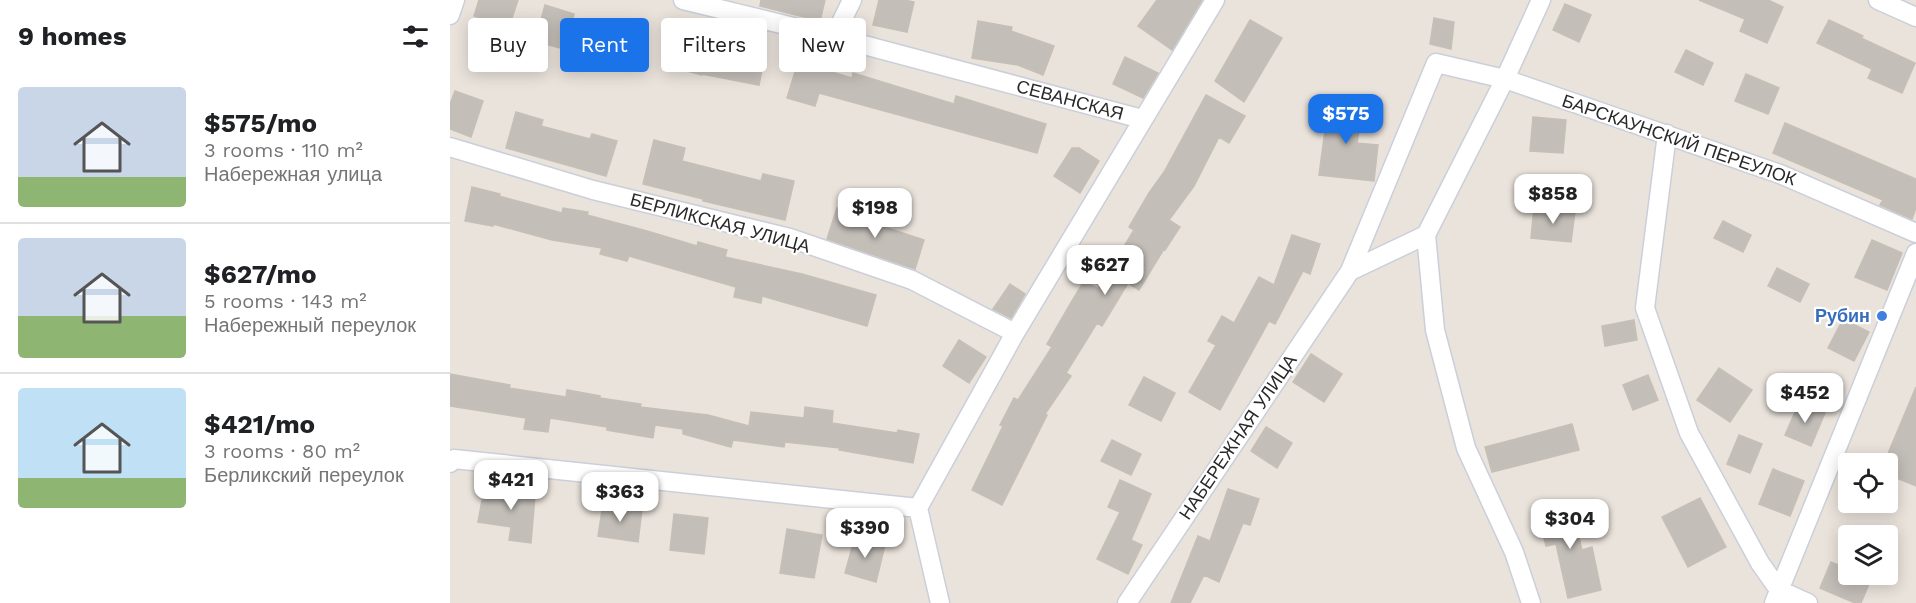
<!DOCTYPE html>
<html lang="en">
<head>
<meta charset="utf-8">
<style>
  :root { --surface:#fff; --page:#f2f2f2; --text:#202124; --muted:#757577; --line:#e0e0e0; --accent:#1a73e8 }
  body { margin:0; font-family:"Work Sans",sans-serif; background:var(--page); color:var(--text); height:100vh; display:flex; flex-direction:column; font-size:22px; white-space:nowrap }
  * { box-sizing:border-box; margin:0 }
  p { font-size:20px; color:var(--muted) }
  .icon { flex:none; width:33px; height:33px; fill:none; stroke:currentColor; stroke-width:2; stroke-linecap:round; stroke-linejoin:round }
  .map { position:relative; flex:1; overflow:hidden }
  .details { display:flex; flex-direction:column; background:var(--surface); width:450px }
  .details>* { flex:none }
  .guide { position:absolute; left:18px; top:18px; width:570px; height:54px; display:flex; gap:12px }
  .tools { position:absolute; left:1388px; top:453px; display:grid; gap:12px }
  .tools a { display:grid; place-items:center; width:60px; height:60px; border-radius:6px; background:var(--surface); box-shadow:0 3px 15px #0003; font-size:30px }
  .price { position:absolute; translate:-50% -51px; padding:0 14px; border-radius:12px; background:#fff; color:#222; font-size:20px; line-height:39px; filter:drop-shadow(0 2px 3px #0008) }
  .price::after { content:''; position:absolute; left:50%; top:36px; width:18px; height:14px; margin-left:-9px; background:inherit; clip-path:polygon(0 0,100% 0,50% 100%) }
  .price.active { background:var(--accent); color:#fff }
  ul { padding:0; list-style:none }
  li { display:flex; align-items:center; gap:18px; height:150px; padding:0 18px }
  li+li { border-top:2px solid var(--line) }
  li span { display:grid; place-items:center; flex:none; width:168px; height:120px; border-radius:6px; color:#555 }
  li>.icon { margin-inline-start:auto }
  span .icon { width:72px; height:72px; fill:#fffc; stroke-width:1 }
  li b { font-size:26px }
  h2 { display:flex; justify-content:space-between; align-items:center; height:72px; padding:0 18px; font-size:26px }
  .chip { padding:0 21px; border-radius:6px; background:var(--surface); box-shadow:0 3px 15px #0003; font-size:21px; line-height:54px }
  .chip.active { background:var(--accent); color:#fff }
  main { display:flex; flex:1; min-height:0 }
  .map>svg:first-child { display:block }
</style>
</head>
<body>
<main>
<section class="details">
<h2>9 homes<svg class="icon" aria-label="filters" viewBox="0 0 24 24"><path d="M4 7h16M4 17h16"/><circle cx="9" cy="7" r="2"/><circle cx="15" cy="17" r="2"/></svg></h2>
<ul>
<li><span style="background:linear-gradient(#c9d6e8 75%,#8fb573 0)"><svg class="icon" aria-label="home" viewBox="0 0 24 24"><path d="M3 11l9-7 9 7M6 9v11h12V9"/></svg></span><div><b>$575/mo</b><p>3 rooms · 110 m²</p><p>Набережная улица</p></div></li>
<li><span style="background:linear-gradient(#c9d6e8 65%,#8fb573 0)"><svg class="icon" aria-label="home" viewBox="0 0 24 24"><path d="M3 11l9-7 9 7M6 9v11h12V9"/></svg></span><div><b>$627/mo</b><p>5 rooms · 143 m²</p><p>Набережный переулок</p></div></li>
<li><span style="background:linear-gradient(#bfe0f5 75%,#8fb573 0)"><svg class="icon" aria-label="home" viewBox="0 0 24 24"><path d="M3 11l9-7 9 7M6 9v11h12V9"/></svg></span><div><b>$421/mo</b><p>3 rooms · 80 m²</p><p>Берликский переулок</p></div></li>
</ul>
</section>
<div class="map">
<svg width="1466" height="603" viewBox="0 0 1466 603">
  <rect width="100%" height="100%" fill="#eae3dc"/>
  <path fill="#c3beb8" stroke="#c5bfb6" stroke-width="1.5" d="M29 0H68L59 27 24 16Z
    M311 0H375L370 21 310 6Z
    M429 0H454L464 2 457 32 423 25Z
    M707 0H752L722 50 688 26Z
    M1249 0H1318L1333 7 1317 43 1290 31 1295 19Z
    M1115 4 1141 15 1129 42 1103 30Z
    M95 5 124 14 115 49 90 43 91 39 86 38Z
    M984 18 1004 22 1001 49 980 44Z
    M800 20 832 38 794 102 765 81Z
    M1379 20 1413 36 1411 38 1465 63 1452 93 1418 78 1422 69 1367 43Z
    M528 21 562 27 561 31 604 46 593 75 568 65 522 58Z
    M170 24 197 29 191 58 164 52Z
    M233 36 315 55 309 85 252 74V75L225 68Z
    M1236 50 1263 63 1253 85 1225 72Z
    M675 57 708 73 693 98 663 84Z
    M348 62 402 78 403 73 504 104 506 96 596 124 587 153 369 93 365 106 337 98Z
    M1296 74 1329 88 1318 114 1285 101Z
    M5 91 33 101 21 137 0 129V104Z
    M756 95 795 116 779 143 769 137 744 186 719 220 730 227 715 250 714 249 689 290 678 283 652 326 647 323 616 373 621 376 595 414 597 415 552 505 522 490 553 426 550 425 564 398 568 400 602 347 597 344 619 306 634 281 648 289 684 230 679 227 699 193 714 172Z
    M879 100 913 105 907 143 928 145 924 181 869 175Z
    M66 112 93 120 91 126 140 139 142 134 167 141 156 176 56 148Z
    M1083 117 1116 120 1113 153 1080 151Z
    M1335 123 1466 179V208L1462 219 1430 205 1433 200 1323 153Z
    M204 140 235 148 232 161 311 181 313 174 344 181 335 220 253 201V199L193 184Z
    M622 148H629L649 161 630 193 604 176Z
    M22 187 50 194 49 196 112 213 113 208 138 212 137 215 197 231 247 246 248 242 277 250 275 257 352 274 426 295 417 326 312 296 311 303 284 297 286 287 179 256 177 261 150 254 152 248 102 240 43 224V226L15 221Z
    M1084 207 1125 212 1121 242 1081 238Z
    M387 208 417 218 416 221 474 240 465 269 377 239Z
    M1273 221 1301 235 1293 252 1264 238Z
    M842 235 870 244 860 274 853 271 825 324 819 321 770 410 739 392 766 345 758 341 772 316 784 323 809 277 824 285Z
    M1422 240 1452 253 1437 290 1405 277Z
    M1327 268 1359 284 1350 302 1318 286Z
    M560 284 575 294 561 318 543 309Z
    M1393 319 1419 332 1404 361 1378 348Z
    M1184 320 1187 340 1155 346 1152 326Z
    M509 340 536 357 519 383 493 366Z
    M861 354 892 374 874 402 843 382Z
    M1269 368 1302 390 1280 422 1247 400Z
    M0 374 60 385 59 388 116 397 117 390 150 396V398L191 404 190 407 258 415 299 426 301 412 354 418 355 407 383 411 382 423 447 433 448 430 469 434 463 463 389 450 390 448 335 442 334 447 283 440 281 447 233 434V429L205 425 203 438 157 430V427L100 418 98 432 74 429 76 418 0 406Z
    M1198 375 1208 400 1183 410 1173 385Z
    M694 377 725 393 711 421 679 405Z
    M1466 387V486L1437 474V456Z
    M1349 403 1375 413 1361 446 1335 435Z
    M1122 424 1129 450 1042 472 1035 447Z
    M816 427 842 443 827 468 801 451Z
    M1289 435 1312 444 1300 473 1277 464Z
    M662 440 691 454 681 475 651 461Z
    M1323 469 1354 481 1340 516 1309 504Z
    M670 480 701 494 681 540 692 545 678 574 647 559 670 512 658 507Z
    M65 482 86 484 81 543 59 540 61 527 28 522 34 489 64 494Z
    M778 489 809 499 800 525 793 523 769 582 754 575 740 603H721L748 536 760 541Z
    M1250 498 1276 547 1238 567 1212 517Z
    M1120 502 1132 550 1142 547 1151 590 1118 598 1106 544 1096 546 1087 510Z
    M153 504 192 510 188 542 148 536Z
    M224 514 258 518 254 554 220 550Z
    M337 529 372 535 364 578 330 573Z
    M405 537 435 545 426 582 395 573Z
    M1381 562 1398 569V574H1411L1421 579 1411 603H1405L1370 588Z"/>
  <g fill="none" stroke-linecap="round" stroke-linejoin="round">
    <g stroke="#cbcfda" stroke-width="21">
      <path id="street" d="M233 0 384 37 692 119
        M1428 0 1466 17
        M0 15 5 0
        M384 37 402 0
        M1217 134 1195 308 1239 433 1310 563 1329 590 1358 603
        M0 147 143 190 340 238 462 280 565 333
        M976 235 985 330 1016 448 1064 552 1081 603
        M900 271 976 235 1055 79 1091 0
        M0 463 4 459 468 508 490 603
        M468 508 565 333 765 0
        M677 603 900 271 986 63 1055 79 1330 174 1466 233
        M1324 603 1466 253"/>
    </g>
    <use href="#street" stroke="#fff" stroke-width="18"/>
  </g>
  <circle fill="#3f7fe0" stroke="#fff" stroke-width="2" cx="1432" cy="316" r="6"/>
  <g text-anchor="middle" stroke-width="4.5" stroke-linejoin="round" paint-order="stroke">
    <g font-size="18" fill="#292929" stroke="#fff">
      <text transform="translate(620 100) rotate(15)" y="6">СЕВАНСКАЯ</text>
      <text transform="translate(1229 140) rotate(19)" y="6">БАРСКАУНСКИЙ ПЕРЕУЛОК</text>
      <text transform="translate(270 223) rotate(15)" y="6">БЕРЛИКСКАЯ УЛИЦА</text>
      <text transform="translate(788 437) rotate(-56)" y="6">НАБЕРЕЖНАЯ УЛИЦА</text>
    </g>
    <g font-size="18" font-weight="bold" fill="#366cbe" stroke="#fff" text-anchor="end">
      <text x="1420" y="322">Рубин</text>
    </g>
  </g>
</svg>
<div class="tools">
<a><svg class="icon" aria-label="locate" viewBox="0 0 24 24"><circle cx="12" cy="12" r="6"/><path d="M12 2v4M12 18v4M2 12h4M18 12h4"/></svg></a>
<a><svg class="icon" aria-label="layers" viewBox="0 0 24 24"><path d="M12 4l9 5-9 5-9-5zM3 14l9 5 9-5"/></svg></a>
</div>
<b class="price active" style="left:896px;top:145px">$575</b>
<b class="price" style="left:1103px;top:225px">$858</b>
<b class="price" style="left:425px;top:239px">$198</b>
<b class="price" style="left:655px;top:296px">$627</b>
<b class="price" style="left:1355px;top:424px">$452</b>
<b class="price" style="left:61px;top:511px">$421</b>
<b class="price" style="left:170px;top:523px">$363</b>
<b class="price" style="left:1120px;top:550px">$304</b>
<b class="price" style="left:415px;top:559px">$390</b>
<div class="guide">
<a class="chip">Buy</a>
<a class="chip active">Rent</a>
<a class="chip">Filters</a>
<a class="chip">New</a>
</div>
</div>
</main>
</body>
</html>
